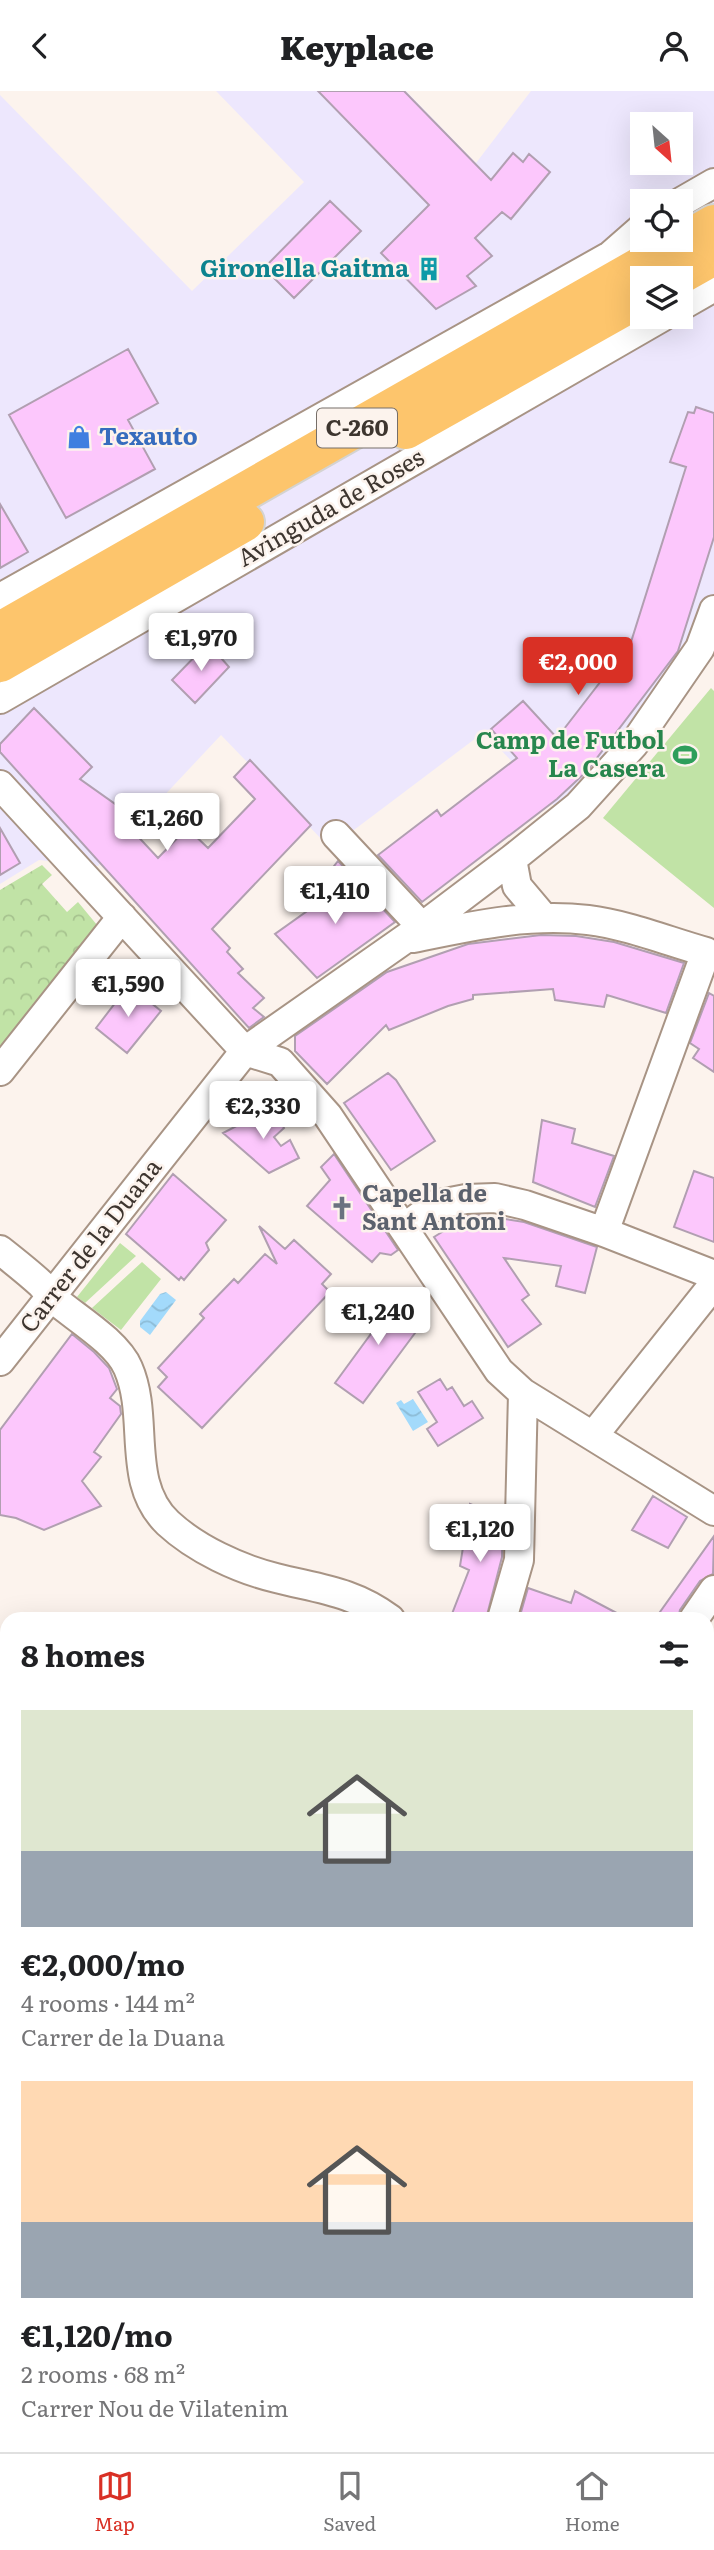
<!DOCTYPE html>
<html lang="en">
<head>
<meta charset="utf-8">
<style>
  :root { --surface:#fff; --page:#f6f6f6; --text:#202124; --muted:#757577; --line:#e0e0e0; --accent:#d93025 }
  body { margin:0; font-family:Literata,serif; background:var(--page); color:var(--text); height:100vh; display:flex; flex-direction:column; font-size:26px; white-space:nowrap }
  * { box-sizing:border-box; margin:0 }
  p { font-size:23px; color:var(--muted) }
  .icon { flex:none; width:38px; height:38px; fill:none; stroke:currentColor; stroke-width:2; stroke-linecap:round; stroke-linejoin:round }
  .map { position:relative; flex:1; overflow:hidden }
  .details { position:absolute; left:0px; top:1521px; width:714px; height:842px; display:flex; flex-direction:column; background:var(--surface); border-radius:21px 21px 0 0; box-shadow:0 7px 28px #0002 }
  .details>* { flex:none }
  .needle { width:46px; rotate:153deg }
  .controls { position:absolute; left:630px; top:21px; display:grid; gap:14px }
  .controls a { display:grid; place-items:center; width:63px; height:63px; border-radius:0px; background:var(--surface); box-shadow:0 7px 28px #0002; font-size:35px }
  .price { position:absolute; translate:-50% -60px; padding:0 16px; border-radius:7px; background:#fff; color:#222; font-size:23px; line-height:46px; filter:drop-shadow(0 2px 4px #0008) }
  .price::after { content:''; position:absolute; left:50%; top:42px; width:21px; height:16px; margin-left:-10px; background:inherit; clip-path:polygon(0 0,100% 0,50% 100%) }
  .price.active { background:var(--accent); color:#fff }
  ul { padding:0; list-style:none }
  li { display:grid; align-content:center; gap:14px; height:371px; padding:0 21px }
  li span { display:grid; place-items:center; height:217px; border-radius:0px; color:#555 }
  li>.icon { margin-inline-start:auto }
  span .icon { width:126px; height:126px; fill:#fffc; stroke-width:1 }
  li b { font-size:30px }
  h2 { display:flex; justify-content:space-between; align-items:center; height:84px; padding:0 21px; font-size:30px }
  header { display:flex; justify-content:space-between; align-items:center; height:91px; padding:0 21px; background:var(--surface); font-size:32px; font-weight:800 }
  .menu { display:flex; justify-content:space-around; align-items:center; height:98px; border-top:2px solid var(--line); background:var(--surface); font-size:19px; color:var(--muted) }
  .menu a { display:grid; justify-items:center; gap:4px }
  .menu .active { color:var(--accent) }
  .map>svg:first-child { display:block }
</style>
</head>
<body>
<header><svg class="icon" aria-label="back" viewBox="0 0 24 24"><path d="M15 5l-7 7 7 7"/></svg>Keyplace<svg class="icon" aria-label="person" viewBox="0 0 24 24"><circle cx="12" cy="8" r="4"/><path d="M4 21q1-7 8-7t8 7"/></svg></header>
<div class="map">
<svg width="714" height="2361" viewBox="0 0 714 2361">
  <defs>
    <pattern id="park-crowns" width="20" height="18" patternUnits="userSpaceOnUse" patternTransform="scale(1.75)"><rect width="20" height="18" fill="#c1e3a6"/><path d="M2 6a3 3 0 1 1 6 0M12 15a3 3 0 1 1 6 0" fill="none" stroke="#a7c38f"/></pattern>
    <pattern id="water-waves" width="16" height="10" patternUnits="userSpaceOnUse" patternTransform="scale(1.75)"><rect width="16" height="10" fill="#a3dafb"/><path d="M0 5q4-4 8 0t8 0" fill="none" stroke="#8dbcd7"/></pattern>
  </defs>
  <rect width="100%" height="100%" fill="#fcf3ed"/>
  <path fill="#ede7fd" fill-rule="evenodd" d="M216 0H406L476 72 531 0H714V525L628 642 559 720 484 641 330 757 221 644 98 775 39 769 0 793V4L192 200 304 91ZM642 33H681V72H642ZM642 110H681V149H642ZM642 187H681V226H642Z"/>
  <path fill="#c1e3a6" d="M711 597 714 600V817L603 727Z
    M120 1152 136 1165 85 1212 77 1206Z
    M142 1171 161 1188 121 1239 92 1217Z"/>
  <path fill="url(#park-crowns)" d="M42 774 52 784 42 793 67 821 78 811 102 840 0 965V799Z"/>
  <path fill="url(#water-waves)" d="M166 1201 176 1209 150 1244 140 1236V1230L160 1203Z
    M413 1308 428 1331 413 1340 396 1312 401 1309 404 1313Z"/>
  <path fill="#fcc7fc" stroke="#b19fb1" stroke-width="2" d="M318 0H404L491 89 513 62 523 71 529 63 550 81 511 128 502 121 475 147 492 165 467 185 476 195 436 218 381 162 429 114Z
    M330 110 361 140 294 207 264 177Z
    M128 258 158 312 128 329 155 378 66 427 9 324Z
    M696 316 714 322V446L678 560 587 680 557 708 422 811 378 764 437 719 441 725 517 667 491 638 523 610 557 647 631 551 686 376 670 371 688 321 694 322Z
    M0 413 28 461 0 477Z
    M208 552 229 576 195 612 172 589Z
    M34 617 92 676 80 688 139 730 131 738 158 767 187 737 208 757 255 708 234 686 250 669 311 734 212 838 230 857 227 861 243 878 238 882 264 907 253 917 264 926 249 937 0 661V653Z
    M0 737 20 772 0 784Z
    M338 770 395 831 317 887 275 843 345 793 331 779Z
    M541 844 576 845 614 851 684 872 666 922 607 904 604 916 555 909 553 898 473 904V908L448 915 389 939 386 934 327 993 295 960V945L387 881 468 853Z
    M129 894 161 920 127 962 96 937Z
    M709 902 714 905V981L693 967 699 958 690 952Z
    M388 982 396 989 435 1050 391 1079 344 1012Z
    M273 1016 284 1037 274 1046 281 1055 290 1049 299 1067 269 1082 223 1042Z
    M542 1029 575 1038 572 1052 614 1065 595 1116 533 1091Z
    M334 1063 398 1159 391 1164 380 1162 372 1171 307 1115 330 1089 321 1076Z
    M694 1080 714 1087V1151L674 1136Z
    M173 1083 226 1129 206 1152 209 1159 184 1189 181 1186 179 1189 126 1143Z
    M479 1124 524 1131 597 1156 585 1202 556 1195 561 1175 504 1167 529 1204 522 1209 541 1233 508 1256 434 1146 468 1125Z
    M259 1135 285 1158 294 1149 331 1183 322 1193 330 1201 202 1337 158 1296 167 1286 158 1277 204 1227 200 1223 234 1188 238 1192 265 1163 277 1173Z
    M379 1198 421 1234 363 1312 335 1292 381 1229 365 1217Z
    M72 1243 94 1261 109 1277 117 1298 110 1307 120 1315 121 1323 94 1361 101 1366 82 1390 101 1415 44 1439 16 1427 0 1424V1339Z
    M440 1288 447 1299 452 1296 464 1315 472 1310 483 1327 438 1355 427 1338 437 1331 418 1301Z
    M653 1405 687 1426 668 1457 632 1439Z
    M470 1413 503 1426 502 1466 486 1528H450L469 1479 460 1475Z
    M714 1445 713 1483 700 1490 680 1519 678 1528H655Z
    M528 1497 571 1512 575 1500 628 1528H519Z"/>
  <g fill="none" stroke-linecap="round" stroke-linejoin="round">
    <g stroke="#a89485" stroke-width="32">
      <path id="minor" d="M681 111 714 92
        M681 215 714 196
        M0 507 610 165 642 137
        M0 608 662 226
        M0 694 245 960 280 971 328 1025 499 1280 523 1302 714 1420
        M336 744 422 836
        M512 768 517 795 544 827
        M413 847C471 835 528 822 588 829 628 834 667 850 706 861L714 866
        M0 980 122 826
        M404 1137 435 1114 466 1108 495 1107 525 1114 604 1141 714 1184
        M604 1141 706 861
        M0 1159C14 1170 28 1181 41 1193 46 1198 49 1204 55 1209 76 1227 117 1251 128 1277 150 1327 125 1391 168 1432 196 1458 239 1478 276 1487 319 1498 352 1500 390 1528
        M0 1270 245 960 422 836 512 768 578 715 634 653 700 557 714 519
        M593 1345 714 1193
        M502 1528 519 1469 523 1302
        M694 1528 714 1499
        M0 1732 7 1736
        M707 1742 714 1733
        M91 2361 96 2356"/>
    </g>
    <g stroke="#d4d3d1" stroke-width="42">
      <path id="highway" d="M675 187 714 165
        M406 339 642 206
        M0 540 714 133
        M0 572 245 431"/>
    </g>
    <path stroke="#978f89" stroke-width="4.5" stroke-dasharray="3.5 5" stroke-linecap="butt" d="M707 2310 714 2319"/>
    <use href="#minor" stroke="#fff" stroke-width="28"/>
    <use href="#highway" stroke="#fdc56c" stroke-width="38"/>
  </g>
  <defs>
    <g id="building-bare" transform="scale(1.89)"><path d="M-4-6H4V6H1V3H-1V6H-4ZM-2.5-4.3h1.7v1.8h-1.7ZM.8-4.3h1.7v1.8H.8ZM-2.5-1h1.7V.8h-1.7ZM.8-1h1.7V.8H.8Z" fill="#0f9aa8" stroke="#fcf3ed" stroke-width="2.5" paint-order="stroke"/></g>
    <g id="shop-bare" transform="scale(1.89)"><path d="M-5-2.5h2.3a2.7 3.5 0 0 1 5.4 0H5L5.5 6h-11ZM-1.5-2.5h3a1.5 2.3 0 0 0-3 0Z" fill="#3f7fe0" stroke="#fcf3ed" stroke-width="2.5" paint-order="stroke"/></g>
    <g id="stadium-bare" transform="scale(1.89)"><path d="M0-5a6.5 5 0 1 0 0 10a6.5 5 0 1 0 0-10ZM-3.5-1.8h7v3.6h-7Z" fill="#2e9e5b" stroke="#fcf3ed" stroke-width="2.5" paint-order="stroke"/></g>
    <g id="church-bare" transform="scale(1.89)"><path d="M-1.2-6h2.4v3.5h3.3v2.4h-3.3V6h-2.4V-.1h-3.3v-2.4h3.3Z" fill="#6b7280" stroke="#fcf3ed" stroke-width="2.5" paint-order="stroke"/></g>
  </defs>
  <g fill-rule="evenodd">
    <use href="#building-bare" x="429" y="178"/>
    <use href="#shop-bare" x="79" y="346"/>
    <use href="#stadium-bare" x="685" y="664"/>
    <use href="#church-bare" x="342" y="1117"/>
  </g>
  <g text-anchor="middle" stroke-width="5" stroke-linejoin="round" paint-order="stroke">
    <rect fill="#fcf3ed" stroke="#766e68" stroke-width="2" x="317" y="317.5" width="80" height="39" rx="5"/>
    <g font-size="23" font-weight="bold" fill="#3d352f">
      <text x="357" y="345">C-260</text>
    </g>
    <g font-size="24" font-weight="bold" fill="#0d838f" stroke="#fcf3ed" text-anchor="end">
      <text x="409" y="186">Gironella Gaitma</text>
    </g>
    <g font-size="24" font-weight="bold" fill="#366cbe" stroke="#fcf3ed" text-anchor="start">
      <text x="99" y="354">Texauto</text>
    </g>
    <g font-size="24" fill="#3d352f" stroke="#fcf3ed">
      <text transform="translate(331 417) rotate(-30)" y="8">Avinguda de Roses</text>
      <text transform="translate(91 1155) rotate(-52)" y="8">Carrer de la Duana</text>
    </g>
    <g font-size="24" font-weight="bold" fill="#27864d" stroke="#fcf3ed" text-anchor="end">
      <text x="665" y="658">Camp de Futbol<tspan x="665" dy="28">La Casera</tspan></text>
    </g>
    <g font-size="24" font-weight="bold" fill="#5b616d" stroke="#fcf3ed" text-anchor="start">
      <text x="362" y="1111">Capella de<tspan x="362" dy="28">Sant Antoni</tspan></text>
    </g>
  </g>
</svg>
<div class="controls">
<a><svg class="needle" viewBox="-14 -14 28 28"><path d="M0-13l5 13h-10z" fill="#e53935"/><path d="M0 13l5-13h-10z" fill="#757577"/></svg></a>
<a><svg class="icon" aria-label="locate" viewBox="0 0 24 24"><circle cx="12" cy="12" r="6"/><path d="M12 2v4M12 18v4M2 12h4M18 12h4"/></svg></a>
<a><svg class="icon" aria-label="layers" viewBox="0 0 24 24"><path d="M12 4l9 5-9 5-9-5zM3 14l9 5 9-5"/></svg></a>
</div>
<b class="price" style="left:201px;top:582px">€1,970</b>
<b class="price active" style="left:578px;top:606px">€2,000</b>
<b class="price" style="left:167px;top:762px">€1,260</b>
<b class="price" style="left:335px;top:835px">€1,410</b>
<b class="price" style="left:128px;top:928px">€1,590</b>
<b class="price" style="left:263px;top:1050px">€2,330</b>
<b class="price" style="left:378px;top:1256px">€1,240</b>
<b class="price" style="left:480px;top:1473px">€1,120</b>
<section class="details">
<h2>8 homes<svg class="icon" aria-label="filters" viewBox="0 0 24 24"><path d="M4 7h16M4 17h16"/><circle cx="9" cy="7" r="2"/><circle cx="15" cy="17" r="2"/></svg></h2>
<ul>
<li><span style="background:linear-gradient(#dfe7d0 65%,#9aa5b1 0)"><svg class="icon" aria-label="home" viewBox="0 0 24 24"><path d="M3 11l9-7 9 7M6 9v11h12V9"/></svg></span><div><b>€2,000/mo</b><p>4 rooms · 144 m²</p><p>Carrer de la Duana</p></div></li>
<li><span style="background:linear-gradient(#ffd9b3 65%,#9aa5b1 0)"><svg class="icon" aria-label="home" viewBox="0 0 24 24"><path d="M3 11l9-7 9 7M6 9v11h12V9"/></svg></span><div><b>€1,120/mo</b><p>2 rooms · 68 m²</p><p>Carrer Nou de Vilatenim</p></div></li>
</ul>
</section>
</div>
<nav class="menu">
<a class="active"><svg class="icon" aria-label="map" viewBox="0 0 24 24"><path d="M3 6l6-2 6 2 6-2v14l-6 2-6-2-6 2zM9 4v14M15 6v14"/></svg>Map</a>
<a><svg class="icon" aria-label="saved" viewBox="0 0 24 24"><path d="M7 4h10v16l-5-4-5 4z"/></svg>Saved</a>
<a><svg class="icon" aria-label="home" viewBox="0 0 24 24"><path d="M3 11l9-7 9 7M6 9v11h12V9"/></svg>Home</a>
</nav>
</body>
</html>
